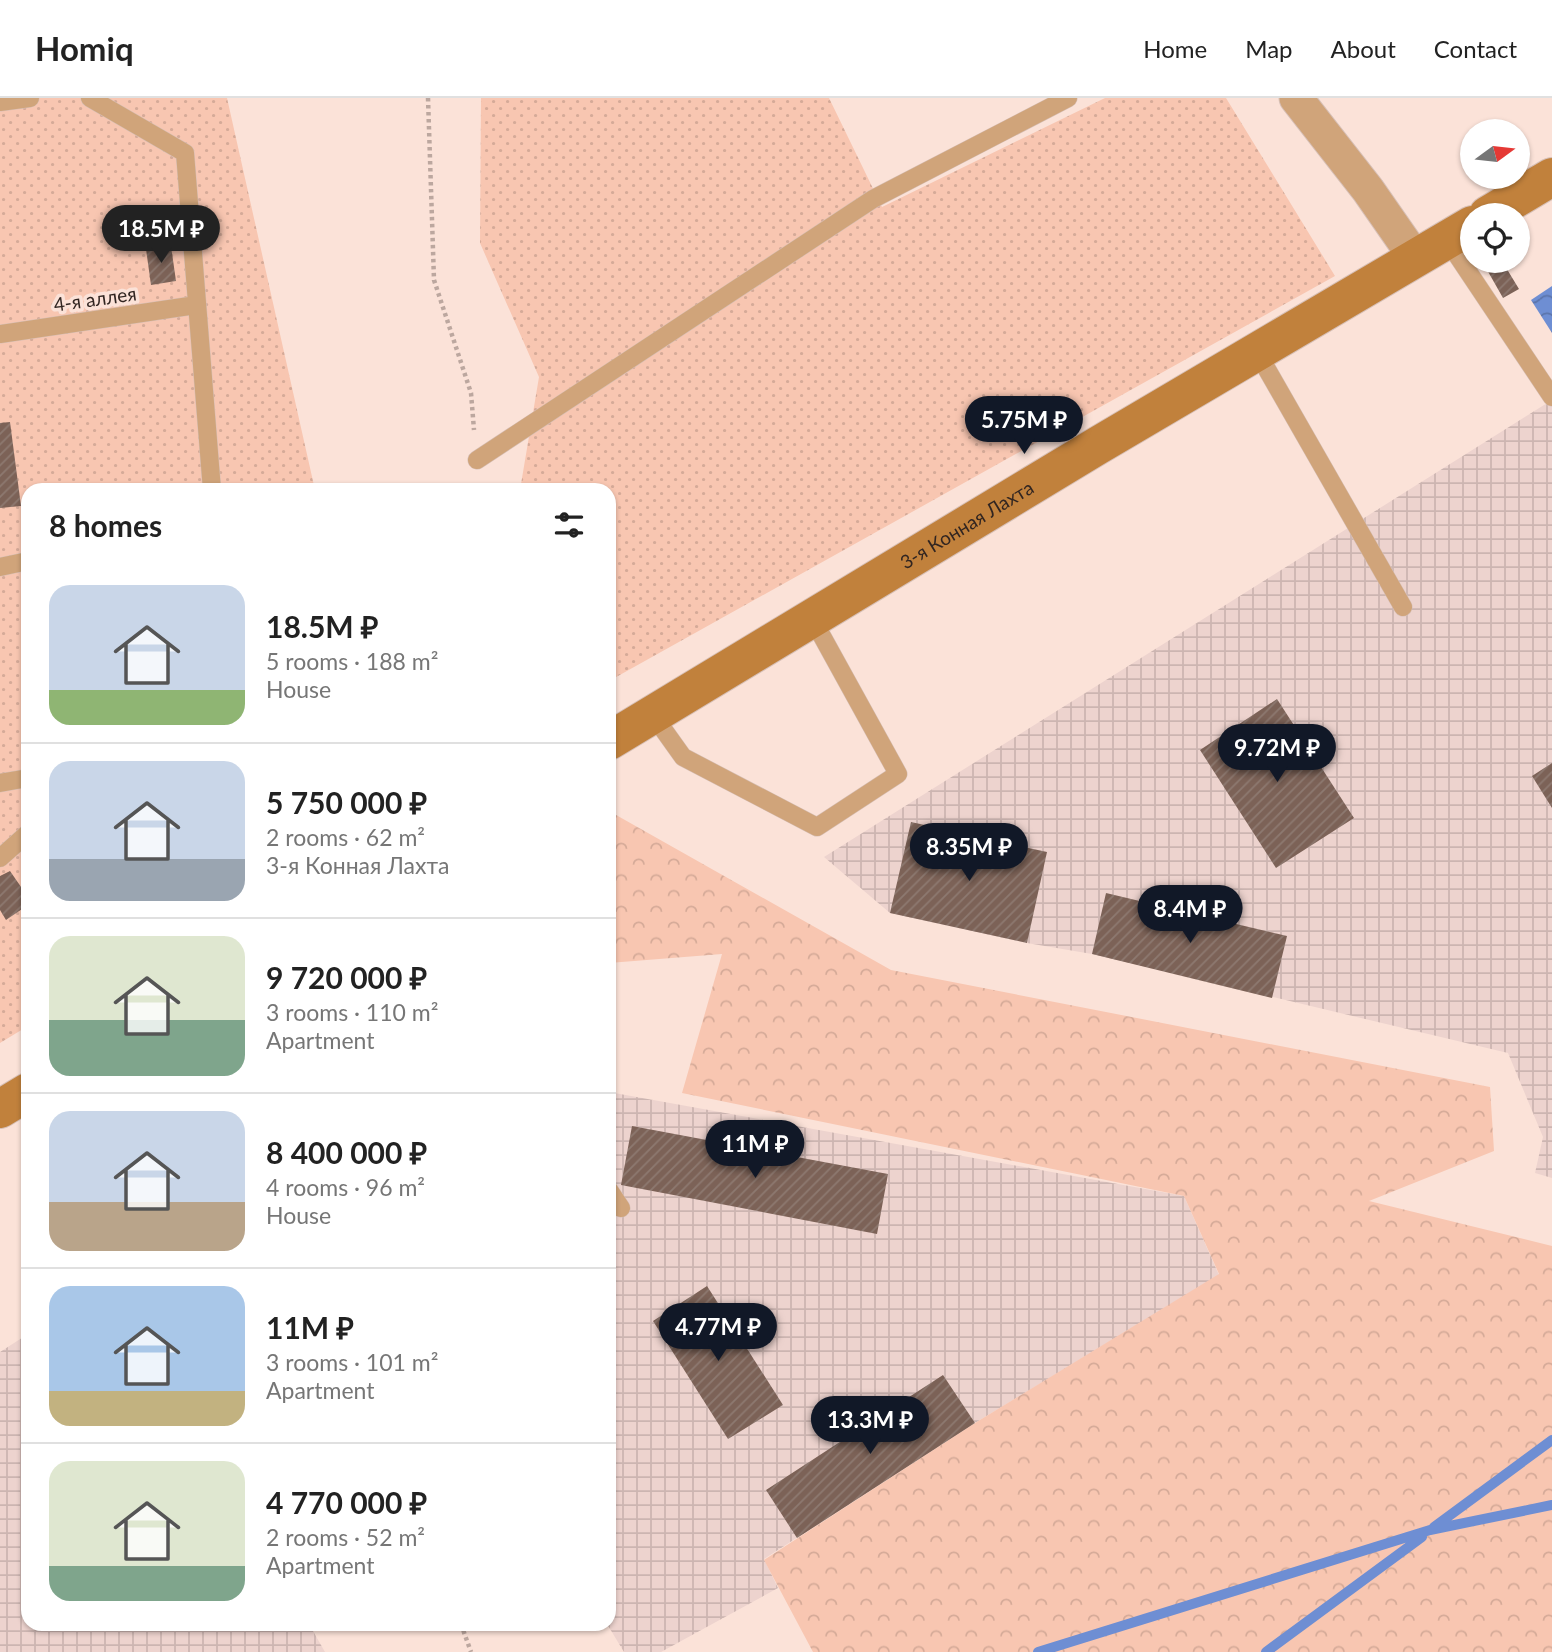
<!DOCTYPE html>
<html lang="en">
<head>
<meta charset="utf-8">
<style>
  :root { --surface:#fff; --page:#f2f2f2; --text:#222; --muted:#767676; --line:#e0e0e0; --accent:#111827 }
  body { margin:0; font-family:Lato,sans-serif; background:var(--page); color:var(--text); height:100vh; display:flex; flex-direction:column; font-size:26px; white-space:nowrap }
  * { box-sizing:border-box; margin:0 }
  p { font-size:23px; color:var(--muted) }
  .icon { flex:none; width:38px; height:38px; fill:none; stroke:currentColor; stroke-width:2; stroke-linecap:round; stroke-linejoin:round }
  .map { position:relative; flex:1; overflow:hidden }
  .sheet { position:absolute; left:21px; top:385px; width:595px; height:1148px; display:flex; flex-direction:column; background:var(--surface); border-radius:21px; box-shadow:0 2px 5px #0004 }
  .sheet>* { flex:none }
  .needle { width:46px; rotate:75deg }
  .controls { position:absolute; left:1460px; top:21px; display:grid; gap:14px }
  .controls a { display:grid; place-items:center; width:70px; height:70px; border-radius:50%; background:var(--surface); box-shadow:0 2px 5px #0004; font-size:35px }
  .price { position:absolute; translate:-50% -60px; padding:0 16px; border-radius:24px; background:var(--accent); color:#fff; font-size:23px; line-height:46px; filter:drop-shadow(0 2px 4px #0008) }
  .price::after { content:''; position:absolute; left:50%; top:42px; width:21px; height:16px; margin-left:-10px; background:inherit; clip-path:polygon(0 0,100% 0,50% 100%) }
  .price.on { background:#222; color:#fff }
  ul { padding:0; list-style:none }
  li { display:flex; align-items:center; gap:21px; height:175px; padding:0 28px }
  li+li { border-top:2px solid var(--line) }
  li span { display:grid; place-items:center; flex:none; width:196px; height:140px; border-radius:21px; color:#555 }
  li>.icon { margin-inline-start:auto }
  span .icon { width:84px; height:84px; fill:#fffc; stroke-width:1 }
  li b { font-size:30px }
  h2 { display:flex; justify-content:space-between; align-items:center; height:84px; padding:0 28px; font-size:30px }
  header { display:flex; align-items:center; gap:42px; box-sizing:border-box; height:98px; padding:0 35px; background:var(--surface); border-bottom:2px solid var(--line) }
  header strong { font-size:33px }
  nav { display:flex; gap:38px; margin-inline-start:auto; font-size:24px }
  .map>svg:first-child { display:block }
</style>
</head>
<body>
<header>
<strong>Homiq</strong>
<nav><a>Home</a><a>Map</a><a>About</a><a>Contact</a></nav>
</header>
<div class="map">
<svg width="1552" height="1554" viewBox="0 0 1552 1554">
  <defs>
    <pattern id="industrial-grid" width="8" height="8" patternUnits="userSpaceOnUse" patternTransform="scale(1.75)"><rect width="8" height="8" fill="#edd3ce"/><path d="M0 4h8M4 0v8" fill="none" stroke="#ccb5b1"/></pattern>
    <pattern id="forest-crowns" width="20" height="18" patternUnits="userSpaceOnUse" patternTransform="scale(1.75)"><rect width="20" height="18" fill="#f8c6b1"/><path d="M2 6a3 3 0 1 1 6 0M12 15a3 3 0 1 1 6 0" fill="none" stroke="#d5aa98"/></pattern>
    <pattern id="garden-dots" width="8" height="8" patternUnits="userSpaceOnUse" patternTransform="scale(1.75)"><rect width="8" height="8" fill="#f8c6b1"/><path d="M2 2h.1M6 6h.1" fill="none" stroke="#d5aa98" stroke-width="1.8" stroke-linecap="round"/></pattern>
    <pattern id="water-waves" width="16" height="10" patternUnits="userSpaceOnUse" patternTransform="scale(1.75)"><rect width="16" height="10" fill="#6e8ed3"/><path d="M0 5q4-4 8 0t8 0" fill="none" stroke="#5b74ab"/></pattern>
    <pattern id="building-hatch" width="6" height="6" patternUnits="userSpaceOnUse" patternTransform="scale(1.75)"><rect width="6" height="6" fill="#7c6257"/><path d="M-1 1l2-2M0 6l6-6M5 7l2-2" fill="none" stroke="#8d7970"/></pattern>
  </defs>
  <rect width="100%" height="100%" fill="#fbe2d8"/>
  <path fill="url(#industrial-grid)" d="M1552 302V1080L1535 1075 1543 1039 1508 955 1092 856 1027 845 890 815 824 759Z
    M609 994 1184 1098 1219 1177 975 1325 764 1461 778 1490 661 1554H624L607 1526H609Z
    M28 1236V1526H309L325 1554H0V1254Z"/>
  <path fill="url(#forest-crowns)" d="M609 713 891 872 1490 989 1494 1053 1369 1103 1552 1148V1554H813L764 1462 975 1325 1219 1176 1184 1098 682 995 722 856 609 865Z"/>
  <path fill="url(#garden-dots)" d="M0 0H227L315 392H28V928L0 945Z
    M481 0H829L882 109 1105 0H1226L1335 178 609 583V392H520L539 279 480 145Z"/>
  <path fill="url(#water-waves)" d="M1552 188V235L1531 202Z"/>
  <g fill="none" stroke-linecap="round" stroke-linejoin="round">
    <path stroke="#6e8ed3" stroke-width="10" d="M1434 1429 1552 1342
      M1038 1554 1430 1432 1552 1407
      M1266 1554 1422 1439"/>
  </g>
  <path fill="url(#building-hatch)" d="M171 148 176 183 151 187 146 151Z
    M1482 163H1502L1519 191 1503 200Z
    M10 324 21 408 0 410V325Z
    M1277 601 1354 720 1276 770 1200 652Z
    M1552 665V710L1532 678Z
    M911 724 1047 754 1027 845 890 815Z
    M10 773 28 799V807L6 822 0 812V778Z
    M1106 795 1287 838 1272 900 1092 856Z
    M632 1028 888 1076 877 1136 621 1087Z
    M707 1188 783 1307 728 1341 653 1223Z
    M943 1277 975 1325 797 1440 766 1392Z"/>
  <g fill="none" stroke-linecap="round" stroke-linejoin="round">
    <g stroke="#d7c0b7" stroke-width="19">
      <path id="service" d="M90 0 185 55 212 392
        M0 4 30 0
        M1447 142 1552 299
        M0 236 196 207
        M1257 254 1403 509
        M477 362 873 101 1068 0
        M0 469 28 463
        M653 617 683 659 817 729 898 676 812 520
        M0 685 28 680
        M0 760 28 735
        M609 1092 621 1110"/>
    </g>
    <g stroke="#d7c0b7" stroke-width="35">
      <path id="minor" d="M1296 0 1368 92 1416 161"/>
    </g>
    <g stroke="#d7c0b7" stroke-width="40">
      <g id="secondary">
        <path d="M1488 117 1552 79"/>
        <path id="s1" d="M609 643 1097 348 1472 127"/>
        <path d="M0 1011 28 994"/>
      </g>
    </g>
    <path stroke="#bca79f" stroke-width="4.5" stroke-dasharray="3.5 3.5" stroke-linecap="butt" d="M428 0 434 182 471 295 474 332
      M461 1526 471 1554"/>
    <use href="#service" stroke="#d0a47a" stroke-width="18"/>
    <use href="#minor" stroke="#d0a47a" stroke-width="33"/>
    <use href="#secondary" stroke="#c1813c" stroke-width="38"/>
  </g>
  <g text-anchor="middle" stroke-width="7" stroke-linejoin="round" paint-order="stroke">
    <g font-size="19" fill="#312521" stroke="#fbe2d8">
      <text transform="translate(95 201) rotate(-8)" y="7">4-я аллея</text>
      <text dy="7" stroke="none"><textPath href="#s1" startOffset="418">3-я Конная Лахта</textPath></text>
    </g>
  </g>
</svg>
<div class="controls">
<a><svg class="needle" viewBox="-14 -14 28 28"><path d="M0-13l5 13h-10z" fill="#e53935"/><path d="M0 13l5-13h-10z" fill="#767676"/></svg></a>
<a><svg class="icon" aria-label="locate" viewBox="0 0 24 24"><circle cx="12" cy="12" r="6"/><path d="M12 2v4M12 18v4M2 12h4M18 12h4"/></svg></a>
</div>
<b class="price on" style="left:161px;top:167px">18.5M ₽</b>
<b class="price" style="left:1024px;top:358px">5.75M ₽</b>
<b class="price" style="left:1277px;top:686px">9.72M ₽</b>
<b class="price" style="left:969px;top:785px">8.35M ₽</b>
<b class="price" style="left:1190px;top:847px">8.4M ₽</b>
<b class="price" style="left:755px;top:1082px">11M ₽</b>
<b class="price" style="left:718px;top:1265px">4.77M ₽</b>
<b class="price" style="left:870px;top:1358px">13.3M ₽</b>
<section class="sheet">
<h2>8 homes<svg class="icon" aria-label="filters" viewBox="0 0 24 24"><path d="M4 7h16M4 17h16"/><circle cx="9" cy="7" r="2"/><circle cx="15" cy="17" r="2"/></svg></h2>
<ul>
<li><span style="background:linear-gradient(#c9d6e8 75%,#8fb573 0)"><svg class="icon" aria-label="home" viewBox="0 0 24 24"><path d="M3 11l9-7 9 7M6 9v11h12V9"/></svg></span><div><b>18.5M ₽</b><p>5 rooms · 188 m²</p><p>House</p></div></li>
<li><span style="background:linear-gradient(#c9d6e8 70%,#9aa5b1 0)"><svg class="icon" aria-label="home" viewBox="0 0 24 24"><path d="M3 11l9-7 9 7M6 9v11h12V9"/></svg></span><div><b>5 750 000 ₽</b><p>2 rooms · 62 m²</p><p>3-я Конная Лахта</p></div></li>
<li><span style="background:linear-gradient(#dfe7d0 60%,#7fa58c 0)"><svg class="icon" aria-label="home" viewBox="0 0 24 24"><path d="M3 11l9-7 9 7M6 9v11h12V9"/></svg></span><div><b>9 720 000 ₽</b><p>3 rooms · 110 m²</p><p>Apartment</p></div></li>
<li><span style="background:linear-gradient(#c9d6e8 65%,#b9a48a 0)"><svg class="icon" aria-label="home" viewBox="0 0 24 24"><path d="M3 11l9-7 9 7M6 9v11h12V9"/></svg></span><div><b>8 400 000 ₽</b><p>4 rooms · 96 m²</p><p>House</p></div></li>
<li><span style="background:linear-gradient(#a9c7e8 75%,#c2b280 0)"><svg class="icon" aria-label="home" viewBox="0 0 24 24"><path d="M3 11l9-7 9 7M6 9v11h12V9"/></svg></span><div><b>11M ₽</b><p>3 rooms · 101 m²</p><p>Apartment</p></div></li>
<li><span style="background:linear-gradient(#dfe7d0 75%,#7fa58c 0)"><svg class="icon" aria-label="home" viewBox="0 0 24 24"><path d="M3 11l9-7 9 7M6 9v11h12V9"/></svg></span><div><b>4 770 000 ₽</b><p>2 rooms · 52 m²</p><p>Apartment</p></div></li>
</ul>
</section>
</div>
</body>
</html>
